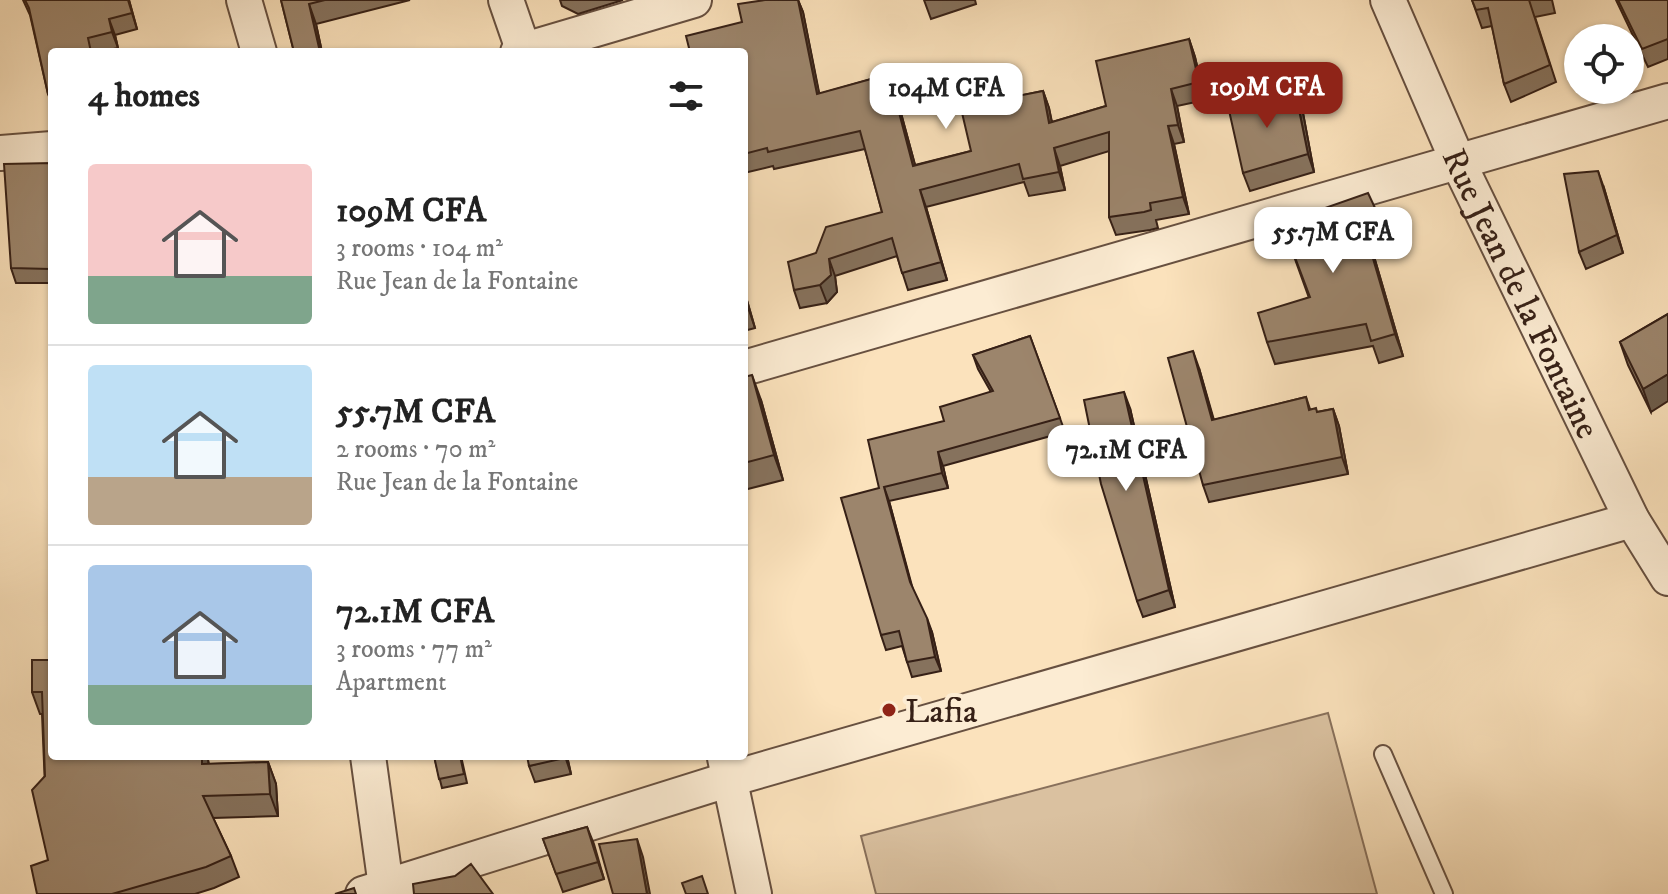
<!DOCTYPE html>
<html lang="en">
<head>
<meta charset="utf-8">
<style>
  :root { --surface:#fff; --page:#f6f6f6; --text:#222; --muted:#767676; --line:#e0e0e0; --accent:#8f2418 }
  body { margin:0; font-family:"IM FELL DW Pica",serif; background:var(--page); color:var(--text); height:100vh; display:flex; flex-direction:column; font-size:30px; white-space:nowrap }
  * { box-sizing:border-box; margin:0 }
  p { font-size:26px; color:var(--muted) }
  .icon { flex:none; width:44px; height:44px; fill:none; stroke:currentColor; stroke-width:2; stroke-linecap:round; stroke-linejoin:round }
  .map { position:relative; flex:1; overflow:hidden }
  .sheet { position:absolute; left:48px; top:48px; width:700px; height:712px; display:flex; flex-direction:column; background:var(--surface); border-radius:8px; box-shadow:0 2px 6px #0004 }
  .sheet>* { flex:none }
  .buttons { position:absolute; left:1564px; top:24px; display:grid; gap:16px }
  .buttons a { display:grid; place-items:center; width:80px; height:80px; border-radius:50%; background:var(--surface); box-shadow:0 2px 6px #0004; font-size:40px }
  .price { position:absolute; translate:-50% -68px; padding:0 18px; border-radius:16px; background:#fff; color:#222; font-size:26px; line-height:52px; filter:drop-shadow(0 2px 4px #0008) }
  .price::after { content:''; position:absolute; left:50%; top:48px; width:24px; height:18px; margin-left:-12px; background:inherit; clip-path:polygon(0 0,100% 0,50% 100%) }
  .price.active { background:var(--accent); color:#fff }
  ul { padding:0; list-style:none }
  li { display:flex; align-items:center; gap:24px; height:200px; padding:0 40px }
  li+li { border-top:2px solid var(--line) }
  li span { display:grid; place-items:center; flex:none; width:224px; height:160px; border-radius:8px; color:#555 }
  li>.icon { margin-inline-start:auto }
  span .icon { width:96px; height:96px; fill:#fffc; stroke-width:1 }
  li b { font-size:34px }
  h2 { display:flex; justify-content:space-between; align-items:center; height:96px; padding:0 40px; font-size:34px }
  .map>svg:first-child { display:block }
</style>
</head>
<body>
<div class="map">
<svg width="1668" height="894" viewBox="0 0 1668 894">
  <rect width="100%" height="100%" fill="#fbe2bc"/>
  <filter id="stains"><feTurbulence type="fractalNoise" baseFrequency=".0025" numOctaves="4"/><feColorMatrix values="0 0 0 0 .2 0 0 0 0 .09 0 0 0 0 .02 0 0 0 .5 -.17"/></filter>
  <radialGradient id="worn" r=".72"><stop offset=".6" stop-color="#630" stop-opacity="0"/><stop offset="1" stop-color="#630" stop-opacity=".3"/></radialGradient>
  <path fill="#dac1a0" stroke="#88705b" stroke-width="2" d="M1328 713 1377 894H876L861 836Z"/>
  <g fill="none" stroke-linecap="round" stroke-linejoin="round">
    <g stroke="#675040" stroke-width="20">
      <path id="service" d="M1383 754 1444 894"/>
    </g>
    <g stroke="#675040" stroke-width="38">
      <g id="minor">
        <path d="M244 0 259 52"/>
        <path d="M506 0 524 52"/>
        <path id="s1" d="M1388 0 1459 164 1632 520 1668 578"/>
        <path d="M518 52 694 0"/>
        <path d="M0 153 52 149"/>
        <path d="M744 368 1668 101"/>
        <path d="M368 756 387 894"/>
        <path d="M725 758 754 894"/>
        <path d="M363 894 730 779 1632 520"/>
      </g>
    </g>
    <use href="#service" stroke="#fcecd3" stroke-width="16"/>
    <use href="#minor" stroke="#fcecd3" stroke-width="34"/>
  </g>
  <path fill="#86725d" stroke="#362016" stroke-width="2" d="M23 0H129L137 29 115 35 118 48 100 52H52V104L48 94 30 15Z
    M281 0H410L316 24 322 52H294Z
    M560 0H623L578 14 562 6Z
    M765 0H798L803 12 819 94 889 74 895 91 915 165 971 151 998 100 1043 91 1049 108 1052 122 1106 106 1189 39 1195 57 1205 100 1177 106 1184 142 1174 144 1189 214 1156 220 1158 228 1150 230 1116 235 1109 217V151L1060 166 1065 190 1029 196 1024 182 926 207 947 280 908 290 897 256 835 276 837 292 827 303 800 308 794 290 816 253 882 212 865 149 774 169 773 166 744 173V52L742 22Z
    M924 0H975L976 4 931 19Z
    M1472 0H1552L1555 13 1535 17 1556 82 1511 102 1504 84 1492 26 1482 28Z
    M1616 0H1668V59L1648 67Z
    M1296 95 1303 113 1314 172 1250 191 1243 173Z
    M52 163V283H16L11 268Z
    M1604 188 1623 253 1586 269 1579 252Z
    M1282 223 1383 225 1391 248 1373 253 1403 356 1379 363 1373 346 1275 364 1267 342 1309 298Z
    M744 290 755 328 744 331Z
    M1668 314 1651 412 1628 365 1620 342Z
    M1030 336 1065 432 943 466 948 488 889 501 912 588 932 632 941 671 912 677 902 646 886 650 881 635 879 488 944 421 991 392 978 369 973 355Z
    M1199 368 1214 420 1306 397 1310 409 1317 412 1333 409 1339 426 1348 474 1209 502 1203 485Z
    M744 377 761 400 783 480 744 490Z
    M1130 408 1175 607 1143 617 1137 601Z
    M52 660V756H207L209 764 268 762 276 784 278 816 213 818 231 856 239 877 214 888 195 894H37L48 860 42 714H40L32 692Z
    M434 756H461L467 783 442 788Z
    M567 756 571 774 535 782 529 766Z
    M587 827 604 879 563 892 543 839Z"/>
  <path fill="#6d5d4c" stroke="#362016" stroke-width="2" d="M128 0H129L137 29 132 13Z
    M798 0 803 12 823 112 817 94Z
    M309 4 316 24 322 52H320Z
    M109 19 115 35 118 48 112 32Z
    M1189 39 1195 57 1205 100 1199 82Z
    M889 74 895 91 920 183 913 166Z
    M1171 89 1177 106 1184 142 1178 125Z
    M1043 91 1049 108 1055 140 1049 123Z
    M1296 95 1303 113 1314 172 1308 154Z
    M1168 126 1174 144 1189 214 1183 197Z
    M1054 148 1060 166 1065 190 1059 172Z
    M1598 171 1604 188 1623 253 1617 235Z
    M920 190 926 207 947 280 941 262Z
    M1365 231 1373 253 1403 356 1395 334Z
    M829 259 835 276 837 292 827 303 820 285Z
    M744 290 755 328 744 295Z
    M1193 351 1199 368 1218 437 1212 420Z
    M1668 374V401L1651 412 1643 389Z
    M752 375 761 400 783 480 774 455Z
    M1124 392 1130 408 1175 607 1169 590Z
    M1333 409 1339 426 1348 474 1342 457Z
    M938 452 943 466 948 488 942 473Z
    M884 487 889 501 915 597 910 582Z
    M927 618 932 632 941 671 935 657Z
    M202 756H207L208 759 210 786 202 764Z
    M565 756H567L571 774Z
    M268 762 276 784 278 816 270 794Z
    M587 827 594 844 604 879 598 862Z
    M637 839 643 857 650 894H647Z"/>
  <path fill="#9c856c" stroke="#362016" stroke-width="2" d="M25 0H128L132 13 109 19 112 32 88 38 91 52H52V93L48 94 29 8Z
    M281 0H325L309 4 320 52H294Z
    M765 0H798L817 94 889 74 913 166 971 151 959 100 995 91 997 100 1043 91 1049 123 1106 106 1096 61 1189 39 1199 82 1171 89 1178 125 1168 126 1183 197 1150 203 1151 210 1144 212 1109 217V132L1054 148 1059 172 1023 179 1019 164 920 190 941 262 902 273 892 238 829 259 831 275 820 285 794 290 788 262 816 253 826 227 882 212 860 131 768 152 767 148 744 154V52H690L686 36 742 22 738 4Z
    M1472 0H1529L1550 65 1504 84 1488 8 1476 10Z
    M1618 0H1668V39L1642 49Z
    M1296 95 1308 154 1243 173 1226 97Z
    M52 163V264H50V269L11 268 4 164Z
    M1598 171 1617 235 1579 252 1564 174Z
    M1368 193 1383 225 1365 231 1395 334 1371 341 1366 324 1267 342 1258 313 1310 297 1282 223Z
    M744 295 749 310 744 312Z
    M1668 314V374L1643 389 1620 342Z
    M1030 336 1060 418 938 452 942 473 884 487 910 582 927 618 935 657 907 662 899 631 881 635 841 498 879 488 868 440 944 421 940 407 993 391 973 355Z
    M1193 351 1212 420 1306 397 1309 410 1316 408 1317 412 1333 409 1342 457 1203 485 1168 358Z
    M752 375 774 455 744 463V377Z
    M1124 392 1169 590 1137 601 1101 484 1084 400Z
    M32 660H52V756H202V764L268 762 270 794 203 796 231 856 206 867 112 894H37L31 866 48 860 32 790 45 776 42 692H32Z
    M434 756H460L464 774 439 779Z
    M527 756H565V758L529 766Z
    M587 827 598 862 556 874 543 839Z
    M637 839 647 894H613L599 844Z
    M471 864 493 894H414L413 884 455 876Z
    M702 876 708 894H686L682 883Z
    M354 888 356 894H335Z"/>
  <circle fill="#8f2418" stroke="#fcecd3" stroke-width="3" cx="889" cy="710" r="8"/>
  <g text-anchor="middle" stroke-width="8" stroke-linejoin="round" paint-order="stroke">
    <g font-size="34" fill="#362016" stroke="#fcecd3">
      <text dy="12" stroke="none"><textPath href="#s1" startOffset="322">Rue Jean de la Fontaine</textPath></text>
    </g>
    <g font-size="34" fill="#362016" stroke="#fcecd3" text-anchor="start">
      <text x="905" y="722">Lafia</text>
    </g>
  </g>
  <rect width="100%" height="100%" filter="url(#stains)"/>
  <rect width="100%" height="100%" fill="url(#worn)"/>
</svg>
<div class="buttons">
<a><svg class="icon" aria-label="locate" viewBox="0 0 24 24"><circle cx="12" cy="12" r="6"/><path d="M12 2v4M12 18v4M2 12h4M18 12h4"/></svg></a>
</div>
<b class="price active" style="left:1267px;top:130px">109M CFA</b>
<b class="price" style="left:946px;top:131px">104M CFA</b>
<b class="price" style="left:1333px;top:275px">55.7M CFA</b>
<b class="price" style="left:1126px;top:493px">72.1M CFA</b>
<section class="sheet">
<h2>4 homes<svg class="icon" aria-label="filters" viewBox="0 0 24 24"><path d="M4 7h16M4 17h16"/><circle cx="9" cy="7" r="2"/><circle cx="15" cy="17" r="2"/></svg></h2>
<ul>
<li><span style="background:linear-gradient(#f6c9c9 70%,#7fa58c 0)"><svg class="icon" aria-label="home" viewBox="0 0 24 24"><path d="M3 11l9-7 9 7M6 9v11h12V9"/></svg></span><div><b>109M CFA</b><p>3 rooms · 104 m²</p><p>Rue Jean de la Fontaine</p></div></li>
<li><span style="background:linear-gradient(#bfe0f5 70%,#b9a48a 0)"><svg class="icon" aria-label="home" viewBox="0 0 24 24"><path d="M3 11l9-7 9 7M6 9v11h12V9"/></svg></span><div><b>55.7M CFA</b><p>2 rooms · 70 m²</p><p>Rue Jean de la Fontaine</p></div></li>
<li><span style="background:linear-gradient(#a9c7e8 75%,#7fa58c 0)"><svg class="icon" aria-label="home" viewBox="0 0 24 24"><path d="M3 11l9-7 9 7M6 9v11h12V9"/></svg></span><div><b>72.1M CFA</b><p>3 rooms · 77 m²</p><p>Apartment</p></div></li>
</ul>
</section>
</div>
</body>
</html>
